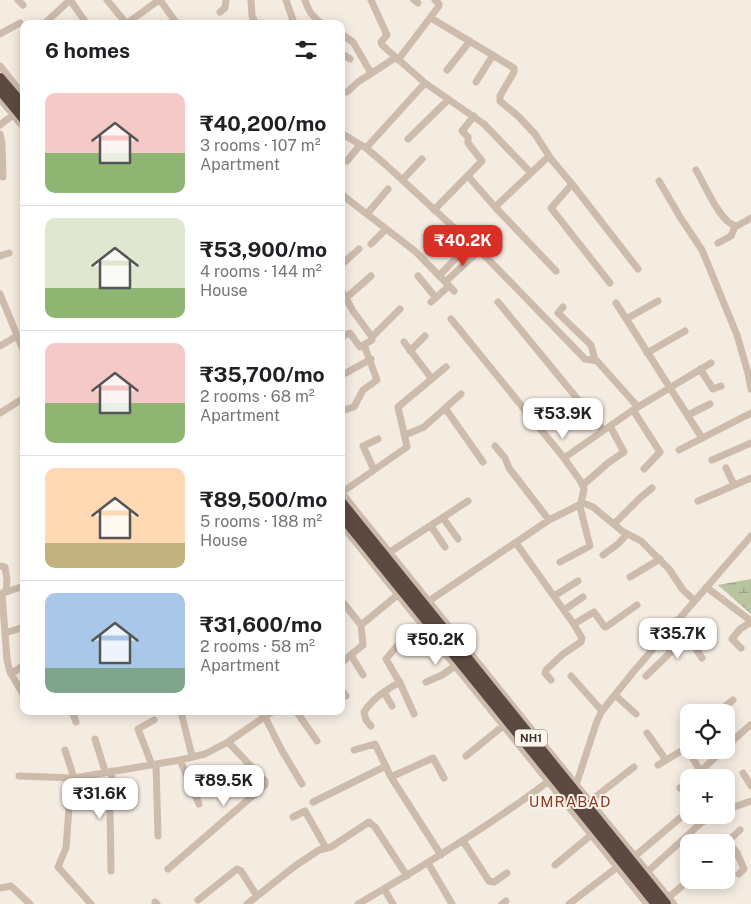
<!DOCTYPE html>
<html lang="en">
<head>
<meta charset="utf-8">
<style>
  :root { --surface:#fff; --page:#f6f6f6; --text:#202124; --muted:#757577; --line:#e0e0e0; --accent:#d93025 }
  body { margin:0; font-family:"Public Sans",sans-serif; background:var(--page); color:var(--text); height:100vh; display:flex; flex-direction:column; font-size:19px; white-space:nowrap }
  * { box-sizing:border-box; margin:0 }
  p { font-size:16px; color:var(--muted) }
  .icon { flex:none; width:28px; height:28px; fill:none; stroke:currentColor; stroke-width:2; stroke-linecap:round; stroke-linejoin:round }
  .map { position:relative; flex:1; overflow:hidden }
  .side { position:absolute; left:20px; top:20px; width:325px; height:695px; display:flex; flex-direction:column; background:var(--surface); border-radius:10px; box-shadow:0 2px 12px #0003 }
  .side>* { flex:none }
  .tools { position:absolute; left:680px; top:704px; display:grid; gap:10px }
  .tools a { display:grid; place-items:center; width:55px; height:55px; border-radius:10px; background:var(--surface); box-shadow:0 2px 12px #0003; font-size:25px }
  .price { position:absolute; translate:-50% -42px; padding:0 11px; border-radius:10px; background:#fff; color:#222; font-size:16px; line-height:32px; filter:drop-shadow(0 1px 2px #0008) }
  .price::after { content:''; position:absolute; left:50%; top:30px; width:15px; height:11px; margin-left:-8px; background:inherit; clip-path:polygon(0 0,100% 0,50% 100%) }
  .price.selected { background:var(--accent); color:#fff }
  ul { padding:0; list-style:none }
  li { display:flex; align-items:center; gap:15px; height:125px; padding:0 25px }
  li+li { border-top:1px solid var(--line) }
  li span { display:grid; place-items:center; flex:none; width:140px; height:100px; border-radius:10px; color:#555 }
  li>.icon { margin-inline-start:auto }
  span .icon { width:60px; height:60px; fill:#fffc; stroke-width:1 }
  li b { font-size:21px }
  h2 { display:flex; justify-content:space-between; align-items:center; height:60px; padding:0 25px; font-size:21px }
  .map>svg:first-child { display:block }
</style>
</head>
<body>
<div class="map">
<svg width="751" height="904" viewBox="0 0 751 904">
  <defs>
    <pattern id="wetland-marsh" width="20" height="14" patternUnits="userSpaceOnUse" patternTransform="scale(1.25)"><rect width="20" height="14" fill="#b8c4a0"/><path d="M1 5h8M5 5V1M11 12h8M15 12V8" fill="none" stroke="#97a083"/></pattern>
  </defs>
  <rect width="100%" height="100%" fill="#f4ebe1"/>
  <path fill="url(#wetland-marsh)" d="M751 579V614L718 585Z"/>
  <g fill="none" stroke-linecap="round" stroke-linejoin="round">
    <path stroke="#cdbbac" stroke-width="7" d="M18 0 23 5
      M70 0 87 24
      M107 0 126 23
      M160 0 177 24
      M251 0 252 16 256 24
      M286 0 293 20
      M305 0C308 11 313 17 322 24
      M371 0 387 35 381 42 382 45 425 83 484 124 531 173
      M414 0 418 3
      M220 12 225 8 226 0
      M431 18 514 68V72L500 96V101L518 116 535 134 551 159 572 184 638 269
      M44 24 70 0
      M126 24 159 0
      M0 34 20 23
      M341 34 353 42 371 73
      M341 53 350 59
      M398 60 439 6V4L435 0
      M0 66 24 96
      M447 70 470 41
      M476 82 493 55
      M347 92 358 82 395 58
      M0 99 24 128
      M0 125 13 115
      M341 133 366 148 386 165 489 260 585 359 597 361 638 407
      M0 134 2 143 3 177
      M408 139 448 100
      M366 148 425 83
      M347 161 360 145
      M696 170C704 183 721 225 737 226L751 218
      M468 176 495 207 556 271
      M402 180 422 159
      M659 181 680 217 702 250 737 335 748 373 751 389
      M572 184 551 208 610 283
      M341 194 416 252 454 291
      M495 207 549 156
      M434 210 482 161 468 143V137L462 131 474 116
      M367 214 388 189
      M718 243 731 236 735 227
      M371 244 386 229
      M0 256 9 253
      M341 265 359 249
      M418 276 436 298
      M439 276 470 243
      M445 282 479 251
      M341 289 353 311 372 337V340L360 347 350 333 341 337
      M0 294 24 352
      M346 298 371 276
      M431 302 449 286
      M498 302 603 430
      M616 303 702 438
      M563 307 558 313 591 345 595 360
      M451 319 564 458 581 482 584 489 580 507 590 546 560 562
      M626 319 658 301
      M372 337 400 309
      M404 342 432 379
      M0 346 17 336
      M410 351 425 336
      M647 353 685 331
      M700 369 713 389 721 386
      M346 373 371 359
      M445 408 483 462
      M633 410 660 452 644 469
      M341 411 354 407 363 390 377 380 364 345
      M0 413 24 398
      M688 415 710 404
      M405 435 424 427 461 394
      M495 446 505 458 509 468 549 520
      M679 450 751 413
      M564 458 633 410 711 363
      M712 460 751 443
      M726 468 734 485
      M374 470 363 446 378 439
      M583 485 608 463 624 452 610 426
      M341 492 573 781 674 904
      M341 493 407 447 398 407 446 367
      M698 501 751 478
      M443 518 458 539
      M341 524 647 904
      M614 524 640 498 652 488
      M431 526 445 547
      M516 543 573 623 582 638 581 642 563 654 546 670 545 673 551 680
      M390 552 468 501
      M603 555 618 544 627 534
      M0 566 5 567 7 580 6 592
      M630 577 660 559
      M706 587 751 621
      M2 593 7 660 10 672 24 696
      M3 593 24 586
      M554 596 578 581
      M341 600 361 625
      M426 603 549 520 583 503 593 507 622 531 641 541 669 569 683 590 694 600
      M564 610 583 597
      M677 620 702 658
      M574 624 594 612 604 626 606 627 637 605
      M5 633 24 627
      M741 648 732 639 740 629 751 622
      M351 655 363 675
      M341 663 363 645 361 625 400 593
      M11 674 24 665
      M571 676 602 711
      M646 676 671 652 670 650 660 640
      M426 682 442 675 455 666
      M341 689 346 696
      M384 692 392 706
      M615 695 636 714
      M72 711 76 722
      M296 711 317 741
      M718 712 733 700
      M414 714 401 685 386 659 397 646 424 627
      M182 716 192 756
      M265 717 281 749 302 784
      M371 726 366 720 364 712C373 698 386 690 400 682
      M726 731 734 740
      M647 733 666 760
      M95 739 105 771
      M726 747 750 725 751 726
      M65 750 74 778 69 808 66 848 58 867 91 904
      M354 750 375 744 391 777 441 855
      M466 756 503 726
      M180 760 199 804
      M156 764 158 836
      M152 765 138 729 154 720
      M658 765 686 748 705 778
      M701 771 723 750
      M743 773 751 786
      M19 776 74 778 180 760 205 754 228 742 273 711
      M391 777 433 758 444 778
      M576 785 597 721 602 711 634 671 751 536
      M680 788 685 792 689 791
      M590 801 634 767
      M313 802 386 766
      M726 810 751 801
      M293 817 305 811 326 848
      M463 841 489 881 494 882 507 873
      M728 841 737 853 744 869 739 874
      M726 843 740 830
      M635 856 680 818
      M428 863 452 904
      M555 865 591 835
      M168 869 265 785V781L228 742
      M111 871 110 808 112 771
      M645 874 701 823 715 815
      M0 888 11 886 30 904
      M384 889 393 904
      M669 897 689 880
      M198 900 237 869 241 871 257 896
      M155 902 157 904
      M247 904 295 866 319 850 331 847 369 822 375 827 407 876
      M358 904C424 866 490 826 550 780
      M502 904 506 901
      M569 904 620 865"/>
    <path stroke="#5c4a42" stroke-width="10" d="M0 78 24 106
      M0 90 24 119
      M341 502 666 904
      M341 515 656 904"/>
  </g>
  <g text-anchor="middle" stroke-width="4" stroke-linejoin="round" paint-order="stroke">
    <rect fill="#fbf5ee" stroke="#756b66" stroke-width="1" x="515" y="729.5" width="32" height="17" rx="4"/>
    <g font-size="11" font-weight="bold" fill="#3b302b">
      <text x="531" y="742">NH1</text>
    </g>
    <g font-size="15" letter-spacing="1" fill="#8c3b22" stroke="#fbf5ee">
      <text x="570" y="807">UMRABAD</text>
    </g>
  </g>
</svg>
<div class="tools">
<a><svg class="icon" aria-label="locate" viewBox="0 0 24 24"><circle cx="12" cy="12" r="6"/><path d="M12 2v4M12 18v4M2 12h4M18 12h4"/></svg></a>
<a>+</a>
<a>−</a>
</div>
<b class="price selected" style="left:463px;top:267px">₹40.2K</b>
<b class="price" style="left:563px;top:440px">₹53.9K</b>
<b class="price" style="left:678px;top:660px">₹35.7K</b>
<b class="price" style="left:436px;top:666px">₹50.2K</b>
<b class="price" style="left:224px;top:807px">₹89.5K</b>
<b class="price" style="left:100px;top:820px">₹31.6K</b>
<section class="side">
<h2>6 homes<svg class="icon" aria-label="filters" viewBox="0 0 24 24"><path d="M4 7h16M4 17h16"/><circle cx="9" cy="7" r="2"/><circle cx="15" cy="17" r="2"/></svg></h2>
<ul>
<li><span style="background:linear-gradient(#f6c9c9 60%,#8fb573 0)"><svg class="icon" aria-label="home" viewBox="0 0 24 24"><path d="M3 11l9-7 9 7M6 9v11h12V9"/></svg></span><div><b>₹40,200/mo</b><p>3 rooms · 107 m²</p><p>Apartment</p></div></li>
<li><span style="background:linear-gradient(#dfe7d0 70%,#8fb573 0)"><svg class="icon" aria-label="home" viewBox="0 0 24 24"><path d="M3 11l9-7 9 7M6 9v11h12V9"/></svg></span><div><b>₹53,900/mo</b><p>4 rooms · 144 m²</p><p>House</p></div></li>
<li><span style="background:linear-gradient(#f6c9c9 60%,#8fb573 0)"><svg class="icon" aria-label="home" viewBox="0 0 24 24"><path d="M3 11l9-7 9 7M6 9v11h12V9"/></svg></span><div><b>₹35,700/mo</b><p>2 rooms · 68 m²</p><p>Apartment</p></div></li>
<li><span style="background:linear-gradient(#ffd9b3 75%,#c2b280 0)"><svg class="icon" aria-label="home" viewBox="0 0 24 24"><path d="M3 11l9-7 9 7M6 9v11h12V9"/></svg></span><div><b>₹89,500/mo</b><p>5 rooms · 188 m²</p><p>House</p></div></li>
<li><span style="background:linear-gradient(#a9c7e8 75%,#7fa58c 0)"><svg class="icon" aria-label="home" viewBox="0 0 24 24"><path d="M3 11l9-7 9 7M6 9v11h12V9"/></svg></span><div><b>₹31,600/mo</b><p>2 rooms · 58 m²</p><p>Apartment</p></div></li>
</ul>
</section>
</div>
</body>
</html>
